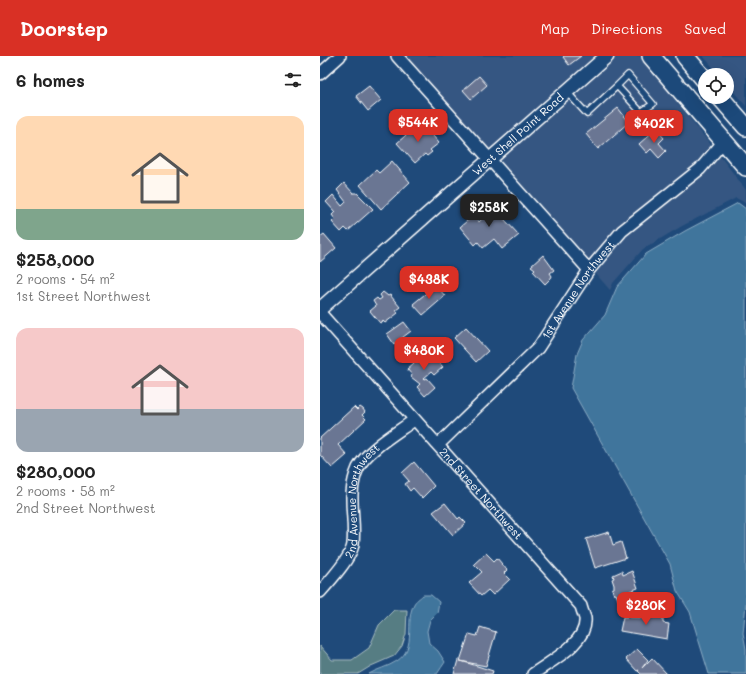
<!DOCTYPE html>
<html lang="en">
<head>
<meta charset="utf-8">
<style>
  :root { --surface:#fff; --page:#f6f6f6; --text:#222; --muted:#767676; --accent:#d93025 }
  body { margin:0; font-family:Mali,sans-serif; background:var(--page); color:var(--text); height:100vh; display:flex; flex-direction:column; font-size:15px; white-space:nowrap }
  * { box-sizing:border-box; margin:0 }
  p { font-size:13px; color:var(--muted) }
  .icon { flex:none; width:22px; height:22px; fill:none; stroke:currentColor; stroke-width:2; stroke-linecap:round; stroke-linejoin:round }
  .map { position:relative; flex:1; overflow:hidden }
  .drawer { display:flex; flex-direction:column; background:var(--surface); width:320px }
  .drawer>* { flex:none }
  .buttons { position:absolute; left:378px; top:12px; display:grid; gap:8px }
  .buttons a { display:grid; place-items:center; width:36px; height:36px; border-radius:50%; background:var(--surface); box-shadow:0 4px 16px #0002; font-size:20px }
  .price { position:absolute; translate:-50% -34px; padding:0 9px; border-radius:8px; background:var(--accent); color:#fff; font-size:13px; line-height:26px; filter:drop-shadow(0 1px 2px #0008) }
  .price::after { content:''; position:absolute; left:50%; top:24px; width:12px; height:9px; margin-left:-6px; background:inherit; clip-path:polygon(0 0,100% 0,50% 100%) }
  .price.on { background:#222; color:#fff }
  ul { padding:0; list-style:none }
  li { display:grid; align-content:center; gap:8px; height:212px; padding:0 16px }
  li span { display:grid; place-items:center; height:124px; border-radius:12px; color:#555 }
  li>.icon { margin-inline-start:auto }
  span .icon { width:72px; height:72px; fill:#fffc; stroke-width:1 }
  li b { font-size:17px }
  h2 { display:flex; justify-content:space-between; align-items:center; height:48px; padding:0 16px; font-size:17px }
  header { display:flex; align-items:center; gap:24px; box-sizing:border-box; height:56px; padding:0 20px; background:var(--accent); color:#fff }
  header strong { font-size:19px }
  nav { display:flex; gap:22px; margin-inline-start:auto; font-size:14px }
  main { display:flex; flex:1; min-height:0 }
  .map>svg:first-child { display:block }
</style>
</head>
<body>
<header>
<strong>Doorstep</strong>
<nav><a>Map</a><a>Directions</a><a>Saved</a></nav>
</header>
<main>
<section class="drawer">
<h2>6 homes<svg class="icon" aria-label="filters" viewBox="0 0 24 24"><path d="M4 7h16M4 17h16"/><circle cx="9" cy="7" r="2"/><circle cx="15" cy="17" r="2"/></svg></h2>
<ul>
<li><span style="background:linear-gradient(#ffd9b3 75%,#7fa58c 0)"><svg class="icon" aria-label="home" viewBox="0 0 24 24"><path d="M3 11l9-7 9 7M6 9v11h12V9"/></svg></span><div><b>$258,000</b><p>2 rooms · 54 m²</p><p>1st Street Northwest</p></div></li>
<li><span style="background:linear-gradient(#f6c9c9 65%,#9aa5b1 0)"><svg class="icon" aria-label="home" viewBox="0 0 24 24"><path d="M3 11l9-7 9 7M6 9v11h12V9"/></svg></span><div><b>$280,000</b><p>2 rooms · 58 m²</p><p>2nd Street Northwest</p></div></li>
</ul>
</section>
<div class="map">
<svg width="426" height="618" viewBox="0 0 426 618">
  <rect width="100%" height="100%" fill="#1f4a7a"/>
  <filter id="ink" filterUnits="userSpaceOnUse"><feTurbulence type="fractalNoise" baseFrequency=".025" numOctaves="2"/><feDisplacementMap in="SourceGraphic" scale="8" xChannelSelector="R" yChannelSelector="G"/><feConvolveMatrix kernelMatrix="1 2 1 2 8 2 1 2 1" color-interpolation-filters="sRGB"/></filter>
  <g filter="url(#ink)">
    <path fill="#365782" d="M85 0H277L170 94Z
      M298 0H320L391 89 375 108 298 170 269 204 180 104Z
      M383 0H426V50L407 28V19H400Z
      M400 100 426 134V147L416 142 362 170 323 193 293 227 290 234 276 218 278 215 307 180 384 118Z"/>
    <path fill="#567d83" stroke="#aabec1" d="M74 554H87L86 578 82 590 74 600 51 610 38 618H0V590L12 604H32L49 592 59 569Z"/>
    <path fill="#3f759c" stroke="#8cacc4" d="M418 147 426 153V547L423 577 426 593V618H389L370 556 357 535 350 508 251 332 257 298 263 284 285 259 297 231 326 198 365 175Z
      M103 539H111L119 546 117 557 110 564 107 575 109 587 118 595 125 606 117 618H49C57 613 68 611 77 605 98 591 84 566 94 548 95 545 100 542 103 539Z"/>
    <path fill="#6b7693" stroke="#fff" d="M244 0H261L249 9 243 1Z
      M159 20 167 29 151 43 143 34Z
      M49 30 61 44 48 55 36 40Z
      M298 52 309 66 278 93 266 78Z
      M101 66 119 87 110 94 112 96 107 100 105 98 95 107 77 87Z
      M336 73 344 82 339 87 346 95 339 102 331 93 327 97 319 88Z
      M72 105 90 126 61 153 40 129 56 114 59 117Z
      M24 127 33 137H37L53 153 28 175 25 172 21 176 12 166 15 163 12 159 15 156 6 146 13 139 22 150 26 146 17 134Z
      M169 147 199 179 182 193 174 183 163 192 158 186 155 189 140 171 154 159 159 166 162 163 157 156Z
      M4 178 16 192 0 206V181Z
      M223 199 234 214 230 217 232 220 231 222 225 228 213 215 215 213 211 210Z
      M116 229 125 240 103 259 93 248Z
      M63 236 68 240 70 239 80 251 76 254 78 257 65 267 63 265 60 267 50 255 56 250 53 245 57 242 59 244 62 242 60 239Z
      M84 266 91 275 74 288 67 278Z
      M146 271 168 295 156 306 134 282Z
      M108 294 123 311 114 319 111 316 104 322 105 323 107 322 115 331 105 340 97 331 100 328 91 321 92 319 87 313 94 307 90 303 98 296 101 300Z
      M34 351 37 354 40 351 43 353 45 356 42 359 46 363 18 389 27 399 12 412 0 399V382Z
      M94 406 114 430 102 442 93 432 90 435 85 428 89 425 82 417Z
      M125 447 138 463 140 461 146 467 133 479 113 456Z
      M289 476 293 489 301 486 306 502 275 512 266 483Z
      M166 497 174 505 177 502 187 514 184 517 190 523 173 539 168 534 161 540 149 527 162 516 154 508Z
      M302 515 303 519 312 515 318 532 310 535 315 547 301 552 296 538 294 539 292 533 294 532V529L292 523 294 522 293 519Z
      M330 559 343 561V567L349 568 347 583 300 575 303 561 329 562Z
      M160 571 176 576 166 610 140 605 149 578 157 580Z
      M317 593 328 604 322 612 332 602 347 618H321L318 615 319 614 317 615 306 603Z
      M138 604 173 615 172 618H134Z"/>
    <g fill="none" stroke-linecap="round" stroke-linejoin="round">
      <g stroke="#fff" stroke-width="8">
        <path id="service" d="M247 36 267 58 297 30 321 56 333 48 308 19 297 30"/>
      </g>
      <g stroke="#fff" stroke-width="14">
        <g id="minor">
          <path d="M77 0 269 214"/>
          <path d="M0 18 20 0"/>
          <path id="s1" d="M0 257 261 550C262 554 264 559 265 562 268 587 229 606 213 618"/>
          <path id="s2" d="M118 389 218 292 269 214 302 175 380 113 404 85"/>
          <path id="s3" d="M0 536C9 526 32 501 33 488 36 461 26 439 38 412 47 394 78 376 94 364"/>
        </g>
      </g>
      <g stroke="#fff" stroke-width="16">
        <g id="tertiary">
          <path id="s4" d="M0 253 287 0"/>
        </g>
      </g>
      <g stroke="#fff" stroke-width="20">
        <path id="primary" d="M331 0 426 111
          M365 0 385 24
          M400 41 426 71"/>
      </g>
      <use href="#service" stroke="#1f4a7a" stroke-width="5.5"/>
      <use href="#minor" stroke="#1f4a7a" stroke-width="11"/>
      <use href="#tertiary" stroke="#1f4a7a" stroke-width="13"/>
      <use href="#primary" stroke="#1f4a7a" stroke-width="17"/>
    </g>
  </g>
  <g text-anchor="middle" stroke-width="3.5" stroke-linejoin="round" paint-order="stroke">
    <g font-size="11" fill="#fff" stroke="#1f4a7a">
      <text dy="4" stroke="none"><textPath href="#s4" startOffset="264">West Shell Point Road</textPath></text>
      <text dy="4" stroke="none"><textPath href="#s2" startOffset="210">1st Avenue Northwest</textPath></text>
      <text dy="4" stroke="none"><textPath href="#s1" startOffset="242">2nd Street Northwest</textPath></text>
      <text dy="4" stroke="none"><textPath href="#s3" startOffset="105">2nd Avenue Northwest</textPath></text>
    </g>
  </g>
</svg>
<div class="buttons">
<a><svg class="icon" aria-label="locate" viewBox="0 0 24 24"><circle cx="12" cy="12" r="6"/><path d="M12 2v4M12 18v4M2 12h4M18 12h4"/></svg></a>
</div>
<b class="price" style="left:98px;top:87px">$544K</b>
<b class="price" style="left:334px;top:88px">$402K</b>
<b class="price on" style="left:169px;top:172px">$258K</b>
<b class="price" style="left:109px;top:244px">$438K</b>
<b class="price" style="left:104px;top:315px">$480K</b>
<b class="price" style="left:326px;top:570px">$280K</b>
</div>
</main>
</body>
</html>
